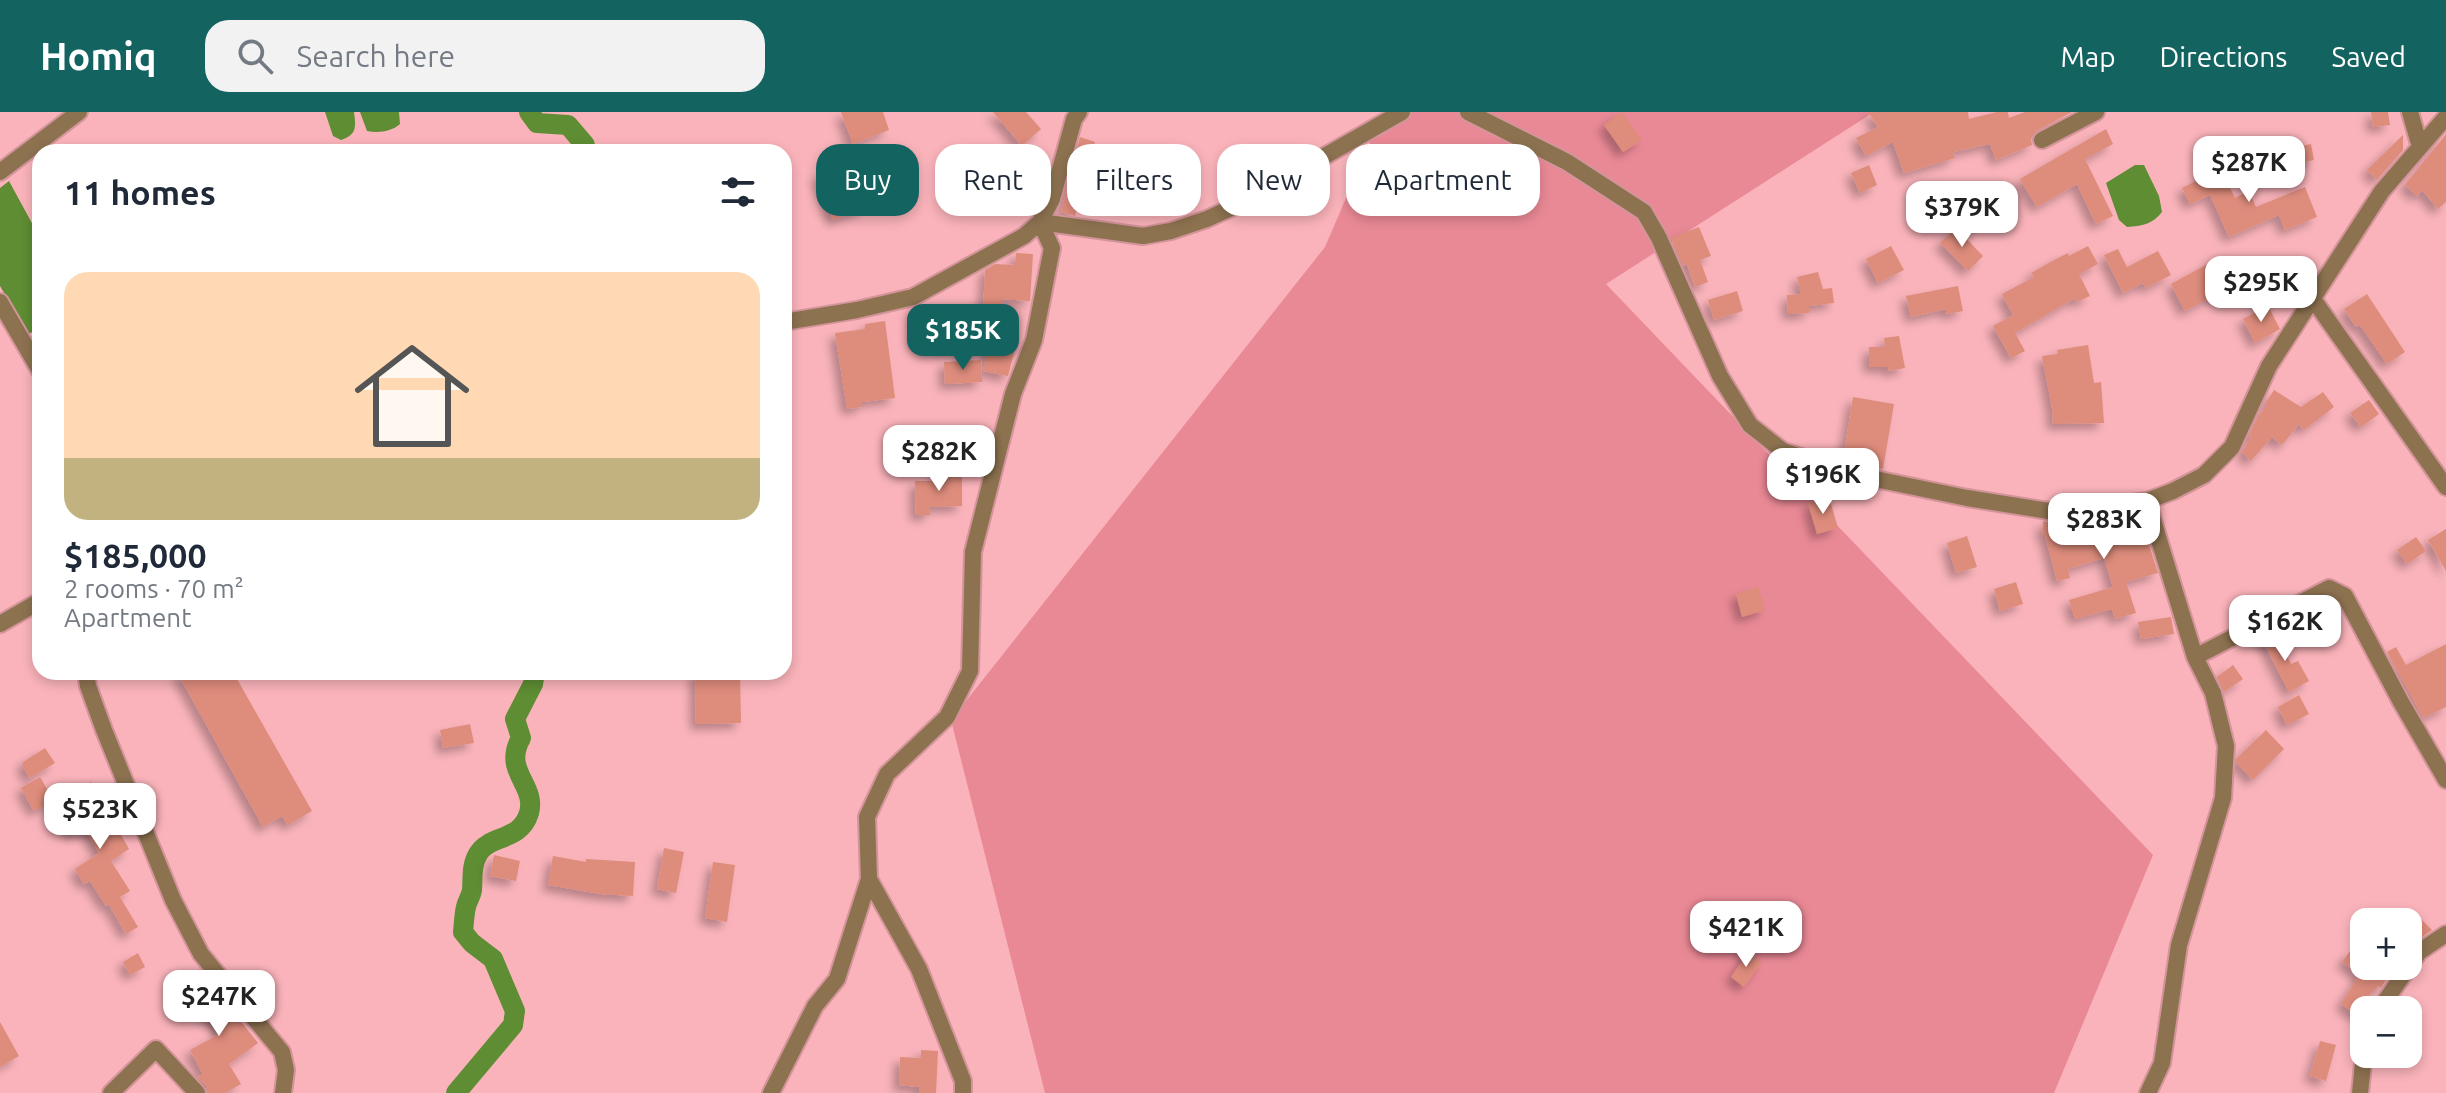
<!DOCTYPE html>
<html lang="en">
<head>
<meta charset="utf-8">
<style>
  :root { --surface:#fff; --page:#f2f2f3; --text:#1f2937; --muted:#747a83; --line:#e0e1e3; --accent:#136361 }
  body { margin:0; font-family:Ubuntu,sans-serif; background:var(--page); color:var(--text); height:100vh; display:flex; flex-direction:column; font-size:30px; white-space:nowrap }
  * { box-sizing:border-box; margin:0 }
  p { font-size:26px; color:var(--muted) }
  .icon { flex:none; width:44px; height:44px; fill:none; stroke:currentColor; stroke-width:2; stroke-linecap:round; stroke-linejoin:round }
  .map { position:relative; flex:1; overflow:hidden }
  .details { position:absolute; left:32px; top:32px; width:760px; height:536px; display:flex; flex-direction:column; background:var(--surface); border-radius:24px; box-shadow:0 4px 12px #0003 }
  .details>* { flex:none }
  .top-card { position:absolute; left:816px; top:32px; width:760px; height:72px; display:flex; gap:16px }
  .tools { position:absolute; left:2350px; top:796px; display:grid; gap:16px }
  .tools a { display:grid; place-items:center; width:72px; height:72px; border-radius:16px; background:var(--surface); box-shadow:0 4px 12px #0003; font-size:40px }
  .price { position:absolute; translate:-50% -68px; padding:0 18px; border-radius:16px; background:#fff; color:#222; font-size:26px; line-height:52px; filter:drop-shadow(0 2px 4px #0008) }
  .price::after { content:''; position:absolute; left:50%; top:48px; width:24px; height:18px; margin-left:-12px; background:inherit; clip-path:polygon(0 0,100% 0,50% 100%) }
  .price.active { background:var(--accent); color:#fff }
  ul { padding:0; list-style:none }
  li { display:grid; align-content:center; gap:16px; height:424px; padding:0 32px }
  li+li { border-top:2px solid var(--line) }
  li span { display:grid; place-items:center; height:248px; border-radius:24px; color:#555 }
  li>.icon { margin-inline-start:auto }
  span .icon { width:144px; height:144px; fill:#fffc; stroke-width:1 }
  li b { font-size:34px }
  h2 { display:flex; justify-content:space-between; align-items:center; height:96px; padding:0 32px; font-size:34px }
  .tag { padding:0 28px; border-radius:24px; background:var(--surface); box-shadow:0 4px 12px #0003; font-size:28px; line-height:72px }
  .tag.active { background:var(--accent); color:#fff }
  header { display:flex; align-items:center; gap:48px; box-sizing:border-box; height:112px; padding:0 40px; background:var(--accent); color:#fff }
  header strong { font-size:38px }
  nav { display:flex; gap:44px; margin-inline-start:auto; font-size:28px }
  .search { width:560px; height:72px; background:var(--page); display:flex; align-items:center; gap:20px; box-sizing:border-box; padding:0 28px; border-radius:24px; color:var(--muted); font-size:30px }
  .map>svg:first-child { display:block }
</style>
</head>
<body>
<header>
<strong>Homiq</strong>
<div class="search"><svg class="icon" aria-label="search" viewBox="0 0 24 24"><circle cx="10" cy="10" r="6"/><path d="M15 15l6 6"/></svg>Search here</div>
<nav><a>Map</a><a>Directions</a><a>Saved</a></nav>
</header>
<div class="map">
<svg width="2446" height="981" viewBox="0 0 2446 981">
  <defs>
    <filter id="shadow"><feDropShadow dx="-6" dy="6" stdDeviation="4" flood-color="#0004"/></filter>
  </defs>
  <rect width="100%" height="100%" fill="#fab3ba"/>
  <path fill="#ea8996" d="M1383 0H1874L1606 172 2153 743 2054 981H1045L951 608 1325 135Z"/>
  <path fill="#5e8d33" d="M325 0H354C356 15 357 23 341 28L333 24Z
    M360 0H399L400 12C391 20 378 21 367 19Z
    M2135 53H2144L2159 84 2162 100C2153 112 2142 114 2127 115L2119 108 2106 71Z
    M9 69 40 126V141L34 145 40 158V217L28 222 0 174V76Z"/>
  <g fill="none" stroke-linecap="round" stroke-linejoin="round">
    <path stroke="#5e8d33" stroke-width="20" d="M529 0 537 11 568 13 585 33 584 40
      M456 981 513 913 515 899 493 847 472 831 463 820C464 812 464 803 466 795 467 789 471 785 472 778 473 766 471 754 478 742 490 722 520 730 529 701 537 673 502 659 521 626L515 607 533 572 535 560"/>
  </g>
  <path fill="#de8c7b" filter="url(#shadow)" d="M841 0H883L889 18 853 32Z
    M993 0H1026L1041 17 1022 34Z
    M1622 0 1642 28 1623 40 1604 13Z
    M1868 0H1968L1969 7 1997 0H2008L2009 6 2025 0H2072L2036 19 2031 27 2032 33 1996 48 1990 32 1953 40 1955 46 1904 61 1893 30 1866 44 1856 26 1878 15Z
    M2371 0H2388L2390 13 2373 15Z
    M2106 17 2113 32 2085 47 2113 104 2096 112 2077 72 2037 95 2020 67Z
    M2446 22V90L2438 97 2422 78 2417 84 2405 73Z
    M2403 23V38L2377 68 2367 58Z
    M1080 25 1095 30 1088 50 1075 104 1061 100Z
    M2311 32 2314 48 2295 52 2291 36Z
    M850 51 866 96 833 108 817 63Z
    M1869 53 1877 73 1860 81 1851 61Z
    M2219 53 2235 86 2249 79 2256 95 2305 75 2317 105 2285 118 2279 103 2229 125 2210 83 2190 92 2182 76 2208 63 2206 59Z
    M1699 115 1711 144 1700 148 1708 170 1695 175 1687 152 1683 154 1671 126Z
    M1956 116 1983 144 1968 159 1940 131Z
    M1891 134 1904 158 1878 171 1866 147Z
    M2088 134 2098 152 2079 162 2090 184 2077 190 2075 186 2015 221 2025 239 2011 246 1993 214 2013 203 2002 182 2034 165 2031 161 2054 148 2068 141 2069 144Z
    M2118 137 2127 155 2158 139 2171 163 2146 176 2143 171 2123 181 2104 143Z
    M1016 141 1033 142 1030 189 1001 187V200L983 199 985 158 995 152 1015 153Z
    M2213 149 2228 176 2185 199 2171 172Z
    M1818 160 1823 177 1832 176 1834 191 1809 194V201L1788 202 1787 183 1801 182 1797 165Z
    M1958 174 1963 199 1947 202 1946 197 1911 205 1906 184Z
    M1737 179 1743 199 1714 208 1708 188Z
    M2367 182 2405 240 2387 252 2360 213 2356 215 2344 197Z
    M2268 194 2280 217 2255 231 2243 207Z
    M935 196 962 201 955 237 928 231Z
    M885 209 895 286 862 290V295L847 297 835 221 865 217V212Z
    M990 223 1017 229 1008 264 983 259Z
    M1899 224 1905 256 1889 259 1888 255H1869V235H1885L1884 226Z
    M2088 233 2094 271 2101 270 2104 311 2053 312 2052 296 2042 244 2058 242 2057 238Z
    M981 248 982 270 945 272 944 250Z
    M2274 278 2301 295 2323 280 2334 295 2304 318 2299 312 2282 333 2272 325 2251 349 2242 340 2251 325 2249 324 2258 304 2267 294 2265 292Z
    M1853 285 1894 292 1883 357 1843 347Z
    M2369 288 2379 302 2361 315 2350 301Z
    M962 360V394L930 395V403H916L915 369H943V361Z
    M1829 385 1838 416 1817 422 1808 391Z
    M2139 401 2158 461 2126 470 2136 501 2115 507 2112 497 2075 507 2069 488 2113 475 2104 446 2068 457 2070 466 2057 469 2045 423H2042L2043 409 2058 412V424Z
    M2446 417V459L2428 428Z
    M1967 424 1977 455 1956 461 1947 431Z
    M2416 425 2426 439 2407 452 2397 438Z
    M2016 470 2023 492 2000 499 1994 477Z
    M1758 475 1765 498 1742 505 1736 482Z
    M2171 505 2174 522 2141 527 2138 510Z
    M2275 518 2291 552 2298 549 2309 569 2289 580 2261 525Z
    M2446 532V595L2423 606 2387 540 2396 535 2406 553Z
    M2233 553 2243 567 2224 580 2217 565Z
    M177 560H233L312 699 288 713 282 704 263 715Z
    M695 560H740L741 611 696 612Z
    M2299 583 2309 602 2287 613 2278 595Z
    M470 612 474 631 443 636 440 618Z
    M2266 618 2284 637 2253 668 2236 650V647Z
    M45 636 55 651 30 666 23 655V650Z
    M40 665 54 689 34 699 21 676Z
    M91 670 109 702 111 701 119 715 117 716 129 737 111 749 130 779 120 785 138 815 126 822 109 792 106 794 90 769 84 772 75 757 99 741 84 716 73 723 58 698 82 683 78 676Z
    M664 736 684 740 676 781 657 777Z
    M494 743 520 749 516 769 490 764Z
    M553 744 586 750V747L635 750 633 784 601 782 548 773Z
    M713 750 735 753 727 810 705 806Z
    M2412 798 2432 818 2419 827 2408 817V810H2401Z
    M2350 839 2364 848V854H2372L2386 868 2381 876 2378 874 2369 883 2373 886 2360 905 2341 892 2360 862 2342 850Z
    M1748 840 1762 850 1744 875 1731 865Z
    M138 841 145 855 130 863 123 850Z
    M199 857 258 931 229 952 241 972 225 981H208L206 974 197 965 203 962 190 938 221 921 183 869Z
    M0 910 19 944 0 955Z
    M2320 929 2336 933 2326 969 2310 964Z
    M921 938 938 939 936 981H919V975L899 973 900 945 921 946Z"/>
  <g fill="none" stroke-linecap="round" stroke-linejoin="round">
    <g stroke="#d3949a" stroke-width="20">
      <path id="street" d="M1468 0 1567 50 1644 100 1659 126 1720 264 1750 313 1783 339 1856 363 1967 386 2061 401 2147 389 2173 379 2204 363 2232 335 2269 254 2382 79 2446 5
        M2410 0 2420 35
        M2042 28 2096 0
        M0 60 79 0
        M1040 110 1143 124 1171 119 1207 107 1246 89 1402 0
        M2313 187 2446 375
        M0 190 40 259
        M784 210 857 198 913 185 1024 124 1040 110 1052 87 1074 7 1079 0
        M2147 389 2195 545 2213 581 2226 634 2223 686 2179 833 2162 951 2148 981
        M0 512 40 489
        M2195 545 2329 476 2345 484 2401 590 2446 668
        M86 560 88 574 104 618 173 788 201 842 282 940 286 958 283 981
        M2379 898 2419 840 2446 822
        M111 981 156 937 197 981
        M771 981 815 894 837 867 869 767
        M963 981V969L919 857 869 767 867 705 887 662 947 605 970 559 973 440 1013 282 1034 228 1052 136 1040 110
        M2360 981 2364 942"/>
    </g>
    <use href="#street" stroke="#8d7250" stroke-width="16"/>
  </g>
</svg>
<div class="tools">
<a>+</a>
<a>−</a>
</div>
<b class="price" style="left:2249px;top:92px">$287K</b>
<b class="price" style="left:1962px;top:137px">$379K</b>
<b class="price" style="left:2261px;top:212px">$295K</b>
<b class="price active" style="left:963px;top:260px">$185K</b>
<b class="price" style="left:939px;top:381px">$282K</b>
<b class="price" style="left:1823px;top:404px">$196K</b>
<b class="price" style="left:2104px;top:449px">$283K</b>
<b class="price" style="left:2285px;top:551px">$162K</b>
<b class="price" style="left:100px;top:739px">$523K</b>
<b class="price" style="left:1746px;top:857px">$421K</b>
<b class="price" style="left:219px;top:926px">$247K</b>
<div class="top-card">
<a class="tag active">Buy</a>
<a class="tag">Rent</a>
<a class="tag">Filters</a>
<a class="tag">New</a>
<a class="tag">Apartment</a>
</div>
<section class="details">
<h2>11 homes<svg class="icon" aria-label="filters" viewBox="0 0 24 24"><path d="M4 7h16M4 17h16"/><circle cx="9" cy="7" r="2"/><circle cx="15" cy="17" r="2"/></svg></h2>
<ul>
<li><span style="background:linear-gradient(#ffd9b3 75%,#c2b280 0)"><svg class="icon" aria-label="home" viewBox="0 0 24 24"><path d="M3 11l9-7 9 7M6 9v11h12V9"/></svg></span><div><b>$185,000</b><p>2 rooms · 70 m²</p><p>Apartment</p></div></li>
</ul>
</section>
</div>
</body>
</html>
